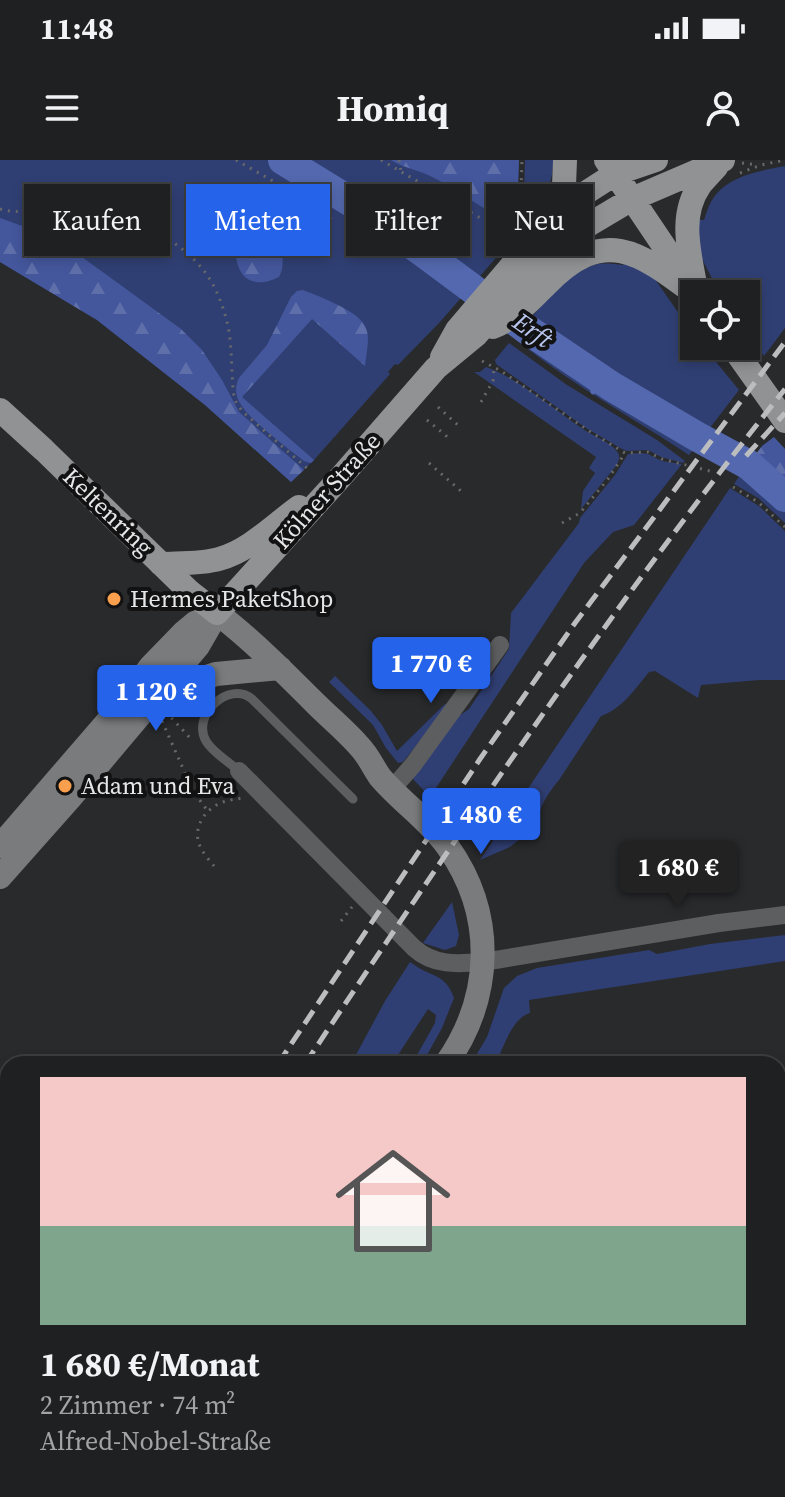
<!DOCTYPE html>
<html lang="de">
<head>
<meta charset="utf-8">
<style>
  :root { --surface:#1f2021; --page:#27282a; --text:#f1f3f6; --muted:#a1a3a5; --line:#3c3e3f; --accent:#2563eb }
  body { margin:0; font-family:"Source Serif 4",serif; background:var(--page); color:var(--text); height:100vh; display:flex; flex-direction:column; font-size:30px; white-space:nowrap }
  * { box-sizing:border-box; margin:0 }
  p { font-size:26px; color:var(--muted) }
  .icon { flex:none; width:44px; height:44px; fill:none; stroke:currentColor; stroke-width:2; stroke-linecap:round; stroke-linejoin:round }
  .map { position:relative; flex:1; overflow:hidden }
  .sheet { position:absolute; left:0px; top:896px; width:786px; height:442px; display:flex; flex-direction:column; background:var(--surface); border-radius:24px 24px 0 0; box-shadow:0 4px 12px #0003,0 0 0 2px var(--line) }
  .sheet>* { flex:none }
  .top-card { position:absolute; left:24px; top:24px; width:738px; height:72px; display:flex; gap:16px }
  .buttons { position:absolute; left:680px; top:120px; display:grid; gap:16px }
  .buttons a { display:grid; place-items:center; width:80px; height:80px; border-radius:0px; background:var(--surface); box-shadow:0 4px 12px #0003,0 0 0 2px var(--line); font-size:40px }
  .price { position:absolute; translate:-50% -68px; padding:0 18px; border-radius:8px; background:var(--accent); color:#fff; font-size:26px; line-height:52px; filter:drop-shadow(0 2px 4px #0008) }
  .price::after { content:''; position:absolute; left:50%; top:48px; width:24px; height:18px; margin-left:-12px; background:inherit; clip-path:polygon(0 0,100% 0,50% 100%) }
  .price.active { background:#222; color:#fff }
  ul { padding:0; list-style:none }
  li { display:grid; align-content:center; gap:16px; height:424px; padding:0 40px }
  li span { display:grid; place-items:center; height:248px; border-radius:0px; color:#555 }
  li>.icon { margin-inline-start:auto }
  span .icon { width:144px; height:144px; fill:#fffc; stroke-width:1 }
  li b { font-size:34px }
  .tag { padding:0 28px; border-radius:0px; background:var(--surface); box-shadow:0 4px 12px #0003,0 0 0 2px var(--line); font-size:28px; line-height:72px }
  .tag.active { background:var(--accent); color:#fff }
  .status { display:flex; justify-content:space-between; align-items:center; height:56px; padding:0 40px; background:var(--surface); direction:ltr }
  .status svg { height:22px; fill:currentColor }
  header { display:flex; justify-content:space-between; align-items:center; height:104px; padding:0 40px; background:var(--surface); font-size:36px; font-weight:700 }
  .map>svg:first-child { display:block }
</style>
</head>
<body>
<div class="status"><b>11:48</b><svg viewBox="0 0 49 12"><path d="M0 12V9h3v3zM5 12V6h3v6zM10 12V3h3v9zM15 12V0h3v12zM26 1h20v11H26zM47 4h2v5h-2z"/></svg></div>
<header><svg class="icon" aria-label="menu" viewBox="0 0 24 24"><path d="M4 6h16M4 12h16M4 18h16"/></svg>Homiq<svg class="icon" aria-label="person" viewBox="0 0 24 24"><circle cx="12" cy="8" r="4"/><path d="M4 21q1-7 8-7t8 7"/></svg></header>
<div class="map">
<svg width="785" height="1337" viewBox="0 0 785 1337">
  <defs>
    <pattern id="forest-firs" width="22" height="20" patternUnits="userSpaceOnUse" patternTransform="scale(2)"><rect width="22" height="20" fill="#44579c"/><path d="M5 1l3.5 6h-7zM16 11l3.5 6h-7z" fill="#5f6faa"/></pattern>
  </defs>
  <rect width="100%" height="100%" fill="#292a2c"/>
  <path fill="#303f73" d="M0 0H519L517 55 508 84 440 162 398 205 395 204 388 212 390 214 383 222 314 300 291 322 205 245 97 160 0 102Z
    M525 0H553C554 20 543 51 526 62L523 58Z
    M785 6V168L764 196 746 172V134H720L700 95 695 59 704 60C706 54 708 47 711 42 725 16 759 11 785 6Z
    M626 99 652 115 694 175V186H703L739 230 689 295C630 256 569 223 514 178 535 154 566 110 598 104 606 103 615 104 623 105Z
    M509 183 567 225 657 280 685 301 683 303 661 297 648 290 627 291 622 289 586 268 496 204 495 200Z
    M486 207C519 219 554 249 583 269 593 276 606 280 615 289 621 295 620 299 616 306L581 349 583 331 595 313 589 308 596 297 474 212H480Z
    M641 293 648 294 662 301 682 304 634 365 613 372 584 403 430 637 412 618 459 556 469 549 509 489 511 453 579 363 580 358 615 315 628 294Z
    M744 309 785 346V363L758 338 734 324Z
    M730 328 759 346 785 371V520H759L701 525 698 538 655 511 649 512C635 529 622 549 601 556L559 620C548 633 538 648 537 665L510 687 480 700Z
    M335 516 371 551 382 565 397 591 445 544 448 546 403 602 398 603 386 588 373 565 329 522Z
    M452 742 459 775 456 786 445 790 423 783Z
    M785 775V801L529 840 530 853C512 858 504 887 495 904H471L487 877 504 828 517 816 537 808 643 791 649 790 657 794 710 784Z
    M410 802C429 817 446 813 454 838L442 868 422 904H412L435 863 436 855 428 849 392 904H351L385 841Z
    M206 1330H250L246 1337H205Z"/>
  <path fill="url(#forest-firs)" d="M391 0H519L517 55 515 63C483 52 457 28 426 14 414 9 402 7 391 0Z
    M265 50C289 60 287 67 283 91 282 101 284 108 279 117 257 128 239 122 236 96 239 89 245 84 247 78 253 64 246 54 265 50Z
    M0 58 33 70 71 89 181 169 202 190 222 220 239 252 304 310 291 322 205 245 97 160 0 102Z
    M303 130C320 137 357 150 365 166 371 177 366 194 365 206L312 159 242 237 314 300 311 303 304 301C289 289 248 259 240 243 235 235 235 226 239 218L267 185 291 137 297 131Z
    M774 277 785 289V328L752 299 762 286Z"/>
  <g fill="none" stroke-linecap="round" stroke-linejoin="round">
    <path stroke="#5368ae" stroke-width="5" d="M588 210 593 232"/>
    <path stroke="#5368ae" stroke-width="30" d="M283 0 366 51 427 95 525 168 611 226 696 276 749 305 785 337"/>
    <path stroke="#68696a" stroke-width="3" stroke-dasharray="2 6" stroke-linecap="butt" d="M236 0 287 29 332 59
      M381 0 513 77
      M399 0 401 12
      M742 3 758 5
      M740 13 761 5 785 0
      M0 49C25 56 48 46 73 46 118 45 185 80 209 118 217 130 222 144 226 158 231 175 231 194 232 212 233 222 232 233 236 242 237 244 242 251 243 252L308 309
      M512 74 520 60 522 0
      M482 201 501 211 592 273 625 293 648 292 662 299 710 311
      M481 242 493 221 494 208
      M438 247 460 267
      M427 260 450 279
      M429 303 462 332
      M733 327 758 342 785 367
      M562 363 580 353 608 319 625 293
      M166 552 191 579
      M162 561 193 631 207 650
      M214 706C209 700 202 692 199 684 193 666 206 648 223 642 229 640 236 639 243 638
      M341 761 352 747"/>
    <path stroke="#5d5e5f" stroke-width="9" d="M239 611C229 602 212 592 206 581 191 555 229 520 252 539L353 639"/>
    <path stroke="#5d5e5f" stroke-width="18" d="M239 611 414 788C434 806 457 804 483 802L719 763 785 755
      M392 629 413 605 500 485"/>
    <path stroke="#7a7b7d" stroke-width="24" d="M217 453C252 480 284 512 316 544 330 558 346 571 359 586 368 595 373 607 380 617 401 642 429 660 448 687 496 755 493 837 446 904
      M160 532 216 514 280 508
      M0 686 120 547 151 506 183 473 195 463 217 453
      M0 717 71 637 198 486 217 453
      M266 1337 270 1330"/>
    <path stroke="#919294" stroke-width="24" d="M606 0 686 119
      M563 52 565 0
      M695 124C689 91 679 55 700 25 705 19 711 13 717 6
      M493 167C515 158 529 141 546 125 604 65 639 92 695 134
      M732 186 785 261
      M442 197 457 170 520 96 563 52 587 32 615 14 656 0
      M0 250 44 290 190 432 217 453 339 319 436 208 476 175 533 110 557 87 590 64 632 39 723 0
      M161 404C180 403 201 404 219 399 249 391 274 365 299 347"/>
    <path stroke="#bcbdbe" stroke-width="5" stroke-dasharray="16 8" stroke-linecap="butt" d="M746 296 785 253
      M278 904 480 599 575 463 785 182
      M305 904C458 674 613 445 785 229
      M0 1323 8 1311
      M17 1337 22 1330
      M148 1337 149 1330"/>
  </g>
  <g fill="#fa9f4e" stroke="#121213" stroke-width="3">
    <circle cx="114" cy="439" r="8"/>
    <circle cx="65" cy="626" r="8"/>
  </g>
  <g text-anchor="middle" stroke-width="8" stroke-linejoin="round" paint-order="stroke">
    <g font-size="24" fill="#e6e7e8" stroke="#121213">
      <text transform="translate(327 331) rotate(-48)" y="8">Kölner Straße</text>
      <text transform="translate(108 352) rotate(44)" y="8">Keltenring</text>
    </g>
    <g font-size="24" fill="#e6e7e8" stroke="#121213" text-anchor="start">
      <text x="130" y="447">Hermes PaketShop</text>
      <text x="81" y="634">Adam und Eva</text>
    </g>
    <g font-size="26" font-style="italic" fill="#b9c7ee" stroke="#121213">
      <text transform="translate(533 170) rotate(35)" y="9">Erft</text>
    </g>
  </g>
</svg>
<div class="buttons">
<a><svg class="icon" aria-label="locate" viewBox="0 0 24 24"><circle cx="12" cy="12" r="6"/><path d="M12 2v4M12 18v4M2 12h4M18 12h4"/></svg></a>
</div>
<b class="price" style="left:431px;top:545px">1 770 €</b>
<b class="price" style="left:156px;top:573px">1 120 €</b>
<b class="price" style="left:481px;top:696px">1 480 €</b>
<b class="price active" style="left:678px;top:749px">1 680 €</b>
<div class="top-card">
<a class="tag">Kaufen</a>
<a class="tag active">Mieten</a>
<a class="tag">Filter</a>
<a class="tag">Neu</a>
</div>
<section class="sheet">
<ul>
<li><span style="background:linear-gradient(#f6c9c9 60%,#7fa58c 0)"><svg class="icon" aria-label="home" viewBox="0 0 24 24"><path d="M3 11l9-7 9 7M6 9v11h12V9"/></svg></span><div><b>1 680 €/Monat</b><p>2 Zimmer · 74 m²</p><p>Alfred-Nobel-Straße</p></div></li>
</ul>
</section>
</div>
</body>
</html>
